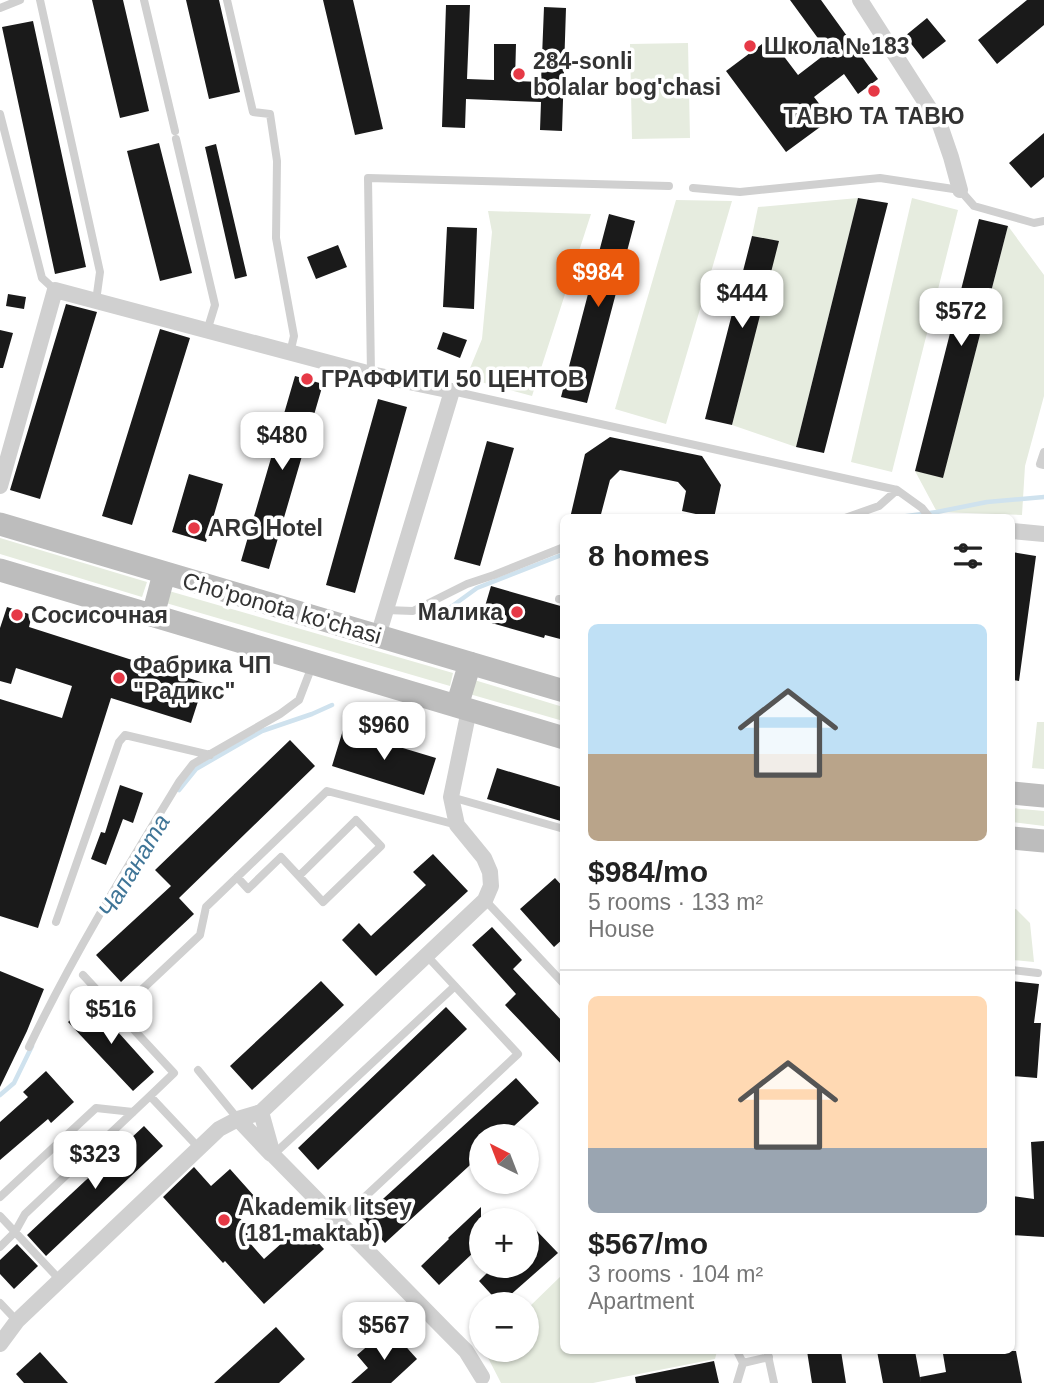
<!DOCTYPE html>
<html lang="en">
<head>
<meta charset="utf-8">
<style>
  :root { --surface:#fff; --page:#f6f6f6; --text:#222; --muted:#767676; --line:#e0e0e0; --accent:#ea580c }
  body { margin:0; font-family:Arial,sans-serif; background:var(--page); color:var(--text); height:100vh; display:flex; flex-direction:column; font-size:26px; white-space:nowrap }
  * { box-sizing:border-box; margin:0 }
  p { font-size:23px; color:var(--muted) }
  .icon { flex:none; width:38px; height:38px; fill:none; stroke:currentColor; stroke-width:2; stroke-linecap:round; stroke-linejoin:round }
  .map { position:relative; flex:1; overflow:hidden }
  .details { position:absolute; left:560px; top:514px; width:455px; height:840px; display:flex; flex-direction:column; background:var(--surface); border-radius:10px; box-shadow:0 2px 5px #0004 }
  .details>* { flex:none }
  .needle { width:46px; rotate:318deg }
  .tools { position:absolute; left:469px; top:1124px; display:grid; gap:14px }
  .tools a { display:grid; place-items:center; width:70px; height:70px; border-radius:50%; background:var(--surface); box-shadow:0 2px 5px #0004; font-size:35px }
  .price { position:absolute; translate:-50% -60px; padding:0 16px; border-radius:14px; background:#fff; color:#222; font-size:23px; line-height:46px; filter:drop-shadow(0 2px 4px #0008) }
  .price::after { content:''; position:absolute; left:50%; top:42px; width:21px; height:16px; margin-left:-10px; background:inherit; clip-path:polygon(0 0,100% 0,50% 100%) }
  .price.current { background:var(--accent); color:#fff }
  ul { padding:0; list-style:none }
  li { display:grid; align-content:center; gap:14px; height:371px; padding:0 28px }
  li+li { border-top:2px solid var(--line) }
  li span { display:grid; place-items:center; height:217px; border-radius:10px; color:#555 }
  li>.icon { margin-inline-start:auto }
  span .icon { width:126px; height:126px; fill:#fffc; stroke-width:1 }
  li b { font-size:30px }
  h2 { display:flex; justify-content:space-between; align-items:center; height:84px; padding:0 28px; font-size:30px }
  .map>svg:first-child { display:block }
</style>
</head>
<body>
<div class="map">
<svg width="1044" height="1383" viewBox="0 0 1044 1383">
  <rect width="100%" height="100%" fill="#fff"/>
  <path fill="#e6ecdf" d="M688 43 690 138 632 139 630 44Z
    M858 198 796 447 732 425 778 241 752 236 758 207Z
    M912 198 958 210 892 472 851 462Z
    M676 200 732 201 666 424 615 409Z
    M488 211 591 214 532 396 466 378 482 339 492 232Z
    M1008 226 1044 275V396L1025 466 1022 515 937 512 915 471 943 477Z
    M0 538 147 582 142 597 0 554Z
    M169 591 453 673 450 686 166 603Z
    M471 679 563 707V721L466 693Z
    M1037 722H1044V769L1032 768Z
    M1012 808 1044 811V826L1012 822Z
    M1012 909H1016L1030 923 1034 962 1012 960Z
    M563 1274 564 1351H717L715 1359 593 1383H501L484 1350 527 1349V1309Z"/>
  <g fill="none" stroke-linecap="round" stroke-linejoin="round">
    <path stroke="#cfe2ee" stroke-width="4.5" d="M892 518 937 512 987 502 1044 497
      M444 612 477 588 564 554
      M179 790 196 769 262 731 312 714 332 705
      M0 1095 14 1083 32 1046"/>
  </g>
  <path fill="#1a1a1a" d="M92 0H123L149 111 120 118Z
    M186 0H219L240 92 209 99Z
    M323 0H353L383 129 355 135Z
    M790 0H821L878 79 858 94 844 74 814 97 831 119 786 152 726 71 770 38 798 75 828 52Z
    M1027 0H1044V25L997 64 978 40Z
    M446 5H470L467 79 494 80V44H516L515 81 541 82 544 7 566 8 562 131 540 130 541 102 466 99 465 128 442 127Z
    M927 18 946 41 923 59 905 36Z
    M33 21 86 267 55 274 2 27Z
    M1044 133V177L1031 188 1009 163Z
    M159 143 192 273 160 281 127 151Z
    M216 144 247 276 235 279 205 147Z
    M858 198 888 203 824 453 796 447Z
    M609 214 635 221 587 403 561 397Z
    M979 219 1008 226 943 478 915 471Z
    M447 227 477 228 474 309 443 307Z
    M752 236 779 241 732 425 705 419Z
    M338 245 347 267 316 279 307 257Z
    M8 294 26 297 24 309 6 306Z
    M66 304 97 312 40 499 10 490Z
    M160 329 190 338 132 525 102 516Z
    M0 330 13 333 3 368H0Z
    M443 332 467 340 460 358 437 349Z
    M295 376 323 384 269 569 241 561Z
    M378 399 407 407 355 593 326 585Z
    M610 437 702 456 721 485 714 518 682 511 686 491 678 482 620 470 610 480 600 518H570L585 454Z
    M487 441 514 448 480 566 454 559Z
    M189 474 223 484 206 542 172 532Z
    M1012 552 1036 556 1019 681 1012 680Z
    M491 586 564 607V640L545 635 544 638 481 620Z
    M7 607 32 615 29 627 204 683 191 723 111 698 38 928 0 916V699L62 718 72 686 16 668 11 684 0 681V628Z
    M343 730 436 758 424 795 332 766Z
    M290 740 315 766 179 898 194 914 121 982 96 955 171 886 155 870Z
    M497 768 564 788V822L487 799Z
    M120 785 143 793 133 823 123 819 106 865 91 859 101 832 105 833Z
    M433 854 468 891 376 976 342 940 359 923 371 936 426 885 413 872Z
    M555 878 564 888V938L554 947 520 909Z
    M492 927 522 960 513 969 564 1023V1067L505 1005 516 994 472 945Z
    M0 971 44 989 27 1031 0 1087Z
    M321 981 344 1005 252 1090 230 1066Z
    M1012 981 1039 984 1034 1023H1041L1037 1078 1012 1076Z
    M91 1002 154 1072 133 1091 68 1022Z
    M446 1007 467 1029 318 1170 298 1148Z
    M46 1071 74 1102 51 1123 48 1119 0 1160V1122L28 1097 23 1092Z
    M516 1078 539 1103 503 1136H481V1155L385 1243 362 1218Z
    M144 1126 163 1146 46 1256 27 1235Z
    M1044 1141V1237L1012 1235V1196L1034 1199 1031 1142Z
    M194 1167 211 1186 230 1169 255 1197 236 1214 256 1235 249 1242 264 1259 302 1225 324 1249 264 1304 225 1261 223 1263 163 1197Z
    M481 1207V1247L475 1253 474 1252 439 1285 421 1266 449 1239 448 1238Z
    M535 1229 558 1253 500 1304 479 1281 495 1265H527V1236Z
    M17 1244 38 1266 14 1289 0 1274V1260Z
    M276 1327 305 1359 279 1383H214Z
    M378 1337 390 1350 400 1340 417 1359 391 1383H351L368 1368 357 1355Z
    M807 1351H841L846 1383H812Z
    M877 1351H915L921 1383 920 1377 946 1372 943 1354 959 1351H1016L1022 1383H883Z
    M40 1352 68 1383H24L16 1374Z
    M714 1361 719 1383H636L635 1377Z"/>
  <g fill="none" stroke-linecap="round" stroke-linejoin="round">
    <path stroke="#d0d0d0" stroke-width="8" d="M40 0 100 272 96 301
      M144 0 175 131
      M227 0 253 112 270 114 277 161 276 238 294 336 290 353
      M0 8 20 0
      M0 114 42 278 55 290
      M176 139 215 305 207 331
      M693 188 740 192 880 178 960 190 974 206 1027 221 1034 223 1044 221
      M371 374 368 178 669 186
      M452 391 897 490 922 508 930 518
      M1044 452 1040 464 1044 465
      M845 518 879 506 897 490
      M559 599 564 600
      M386 610 413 611 467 584 494 575 564 547
      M451 797 564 829
      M237 877 248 889 281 857 323 902 381 846 356 820 299 876
      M485 900 564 984
      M56 922 119 742 125 735 210 755
      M1012 970 1038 973
      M83 975 174 1073 150 1096 199 1148
      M118 1012 200 935 206 907 327 791 457 825
      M29 1047C73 955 126 869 179 782L193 764 280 714 299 700 312 666
      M198 1070 238 1119
      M273 1155 455 986
      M0 1197 96 1108 133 1112
      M0 1216 60 1280
      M338 1222 518 1054 427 956
      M0 1247 15 1232 25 1214 150 1096
      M0 1303 17 1321
      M767 1351 774 1383
      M743 1363 769 1357
      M737 1383 743 1363 737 1351"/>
    <path stroke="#d0d0d0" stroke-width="16" d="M860 0 940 125 951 157 960 190
      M0 486 55 290 371 374 452 391 378 636
      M1012 531 1044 534
      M261 1112 273 1155 449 1334 466 1351 482 1377
      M238 1119 271 1154
      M0 1344 17 1321 219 1129 238 1119 261 1112 485 900 491 886 490 872 484 858 457 825 451 797 469 710"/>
    <path stroke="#bdbdbd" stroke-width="23" d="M0 524 564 691
      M0 570 564 738
      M153 615 164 574
      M457 706 470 663
      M1012 793 1044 796
      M1012 838 1044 841"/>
  </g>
  <g fill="#e63946" stroke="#fff" stroke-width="2.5">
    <circle cx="750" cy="46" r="7"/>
    <circle cx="519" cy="74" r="7"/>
    <circle cx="874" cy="91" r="7"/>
    <circle cx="307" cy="379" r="7"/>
    <circle cx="194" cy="528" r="7"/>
    <circle cx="517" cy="612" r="7"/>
    <circle cx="17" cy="615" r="7"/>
    <circle cx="119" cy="678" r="7"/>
    <circle cx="224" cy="1220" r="7"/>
  </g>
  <g text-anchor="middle" stroke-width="7" stroke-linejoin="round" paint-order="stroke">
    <g font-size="23" font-weight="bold" fill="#333" stroke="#fff" text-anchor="start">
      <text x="764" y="54">Школа №183</text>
      <text x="533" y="69">284-sonli<tspan x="533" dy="26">bolalar bog'chasi</tspan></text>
      <text x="874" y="124" text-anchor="middle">ТАВЮ ТА ТАВЮ</text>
      <text x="321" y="387">ГРАФФИТИ 50 ЦЕНТОВ</text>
      <text x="208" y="536">ARG Hotel</text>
      <text x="503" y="620" text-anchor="end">Малика</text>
      <text x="31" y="623">Сосисочная</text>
      <text x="133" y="673">Фабрика ЧП<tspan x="133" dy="26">"Радикс"</tspan></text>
      <text x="238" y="1215">Akademik litsey<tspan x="238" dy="26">(181-maktab)</tspan></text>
    </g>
    <g font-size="23" fill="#333" stroke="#fff">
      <text transform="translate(282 608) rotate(16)" y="8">Cho'ponota ko'chasi</text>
    </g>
    <g font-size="24" font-style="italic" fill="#3f7597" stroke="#fff">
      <text transform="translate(134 866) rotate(-59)" y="8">Чапаната</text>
    </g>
  </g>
</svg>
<div class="tools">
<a><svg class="needle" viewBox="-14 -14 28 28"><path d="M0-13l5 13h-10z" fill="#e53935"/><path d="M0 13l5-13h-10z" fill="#767676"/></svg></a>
<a>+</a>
<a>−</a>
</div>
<b class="price current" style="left:598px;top:309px">$984</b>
<b class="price" style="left:742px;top:330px">$444</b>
<b class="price" style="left:961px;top:348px">$572</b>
<b class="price" style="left:282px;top:472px">$480</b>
<b class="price" style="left:384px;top:762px">$960</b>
<b class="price" style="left:111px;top:1046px">$516</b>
<b class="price" style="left:95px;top:1191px">$323</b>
<b class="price" style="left:384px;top:1362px">$567</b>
<section class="details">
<h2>8 homes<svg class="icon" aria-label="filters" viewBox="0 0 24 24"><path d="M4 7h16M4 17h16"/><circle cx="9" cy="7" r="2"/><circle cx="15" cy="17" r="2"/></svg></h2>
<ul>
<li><span style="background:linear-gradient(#bfe0f5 60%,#b9a48a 0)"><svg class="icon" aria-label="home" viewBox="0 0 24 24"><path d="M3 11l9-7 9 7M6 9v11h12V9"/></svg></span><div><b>$984/mo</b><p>5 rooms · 133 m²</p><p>House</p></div></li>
<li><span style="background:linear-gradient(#ffd9b3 70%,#9aa5b1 0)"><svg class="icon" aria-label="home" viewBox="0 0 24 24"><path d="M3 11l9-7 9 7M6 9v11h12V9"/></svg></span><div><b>$567/mo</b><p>3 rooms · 104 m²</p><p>Apartment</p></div></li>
</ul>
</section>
</div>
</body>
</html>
